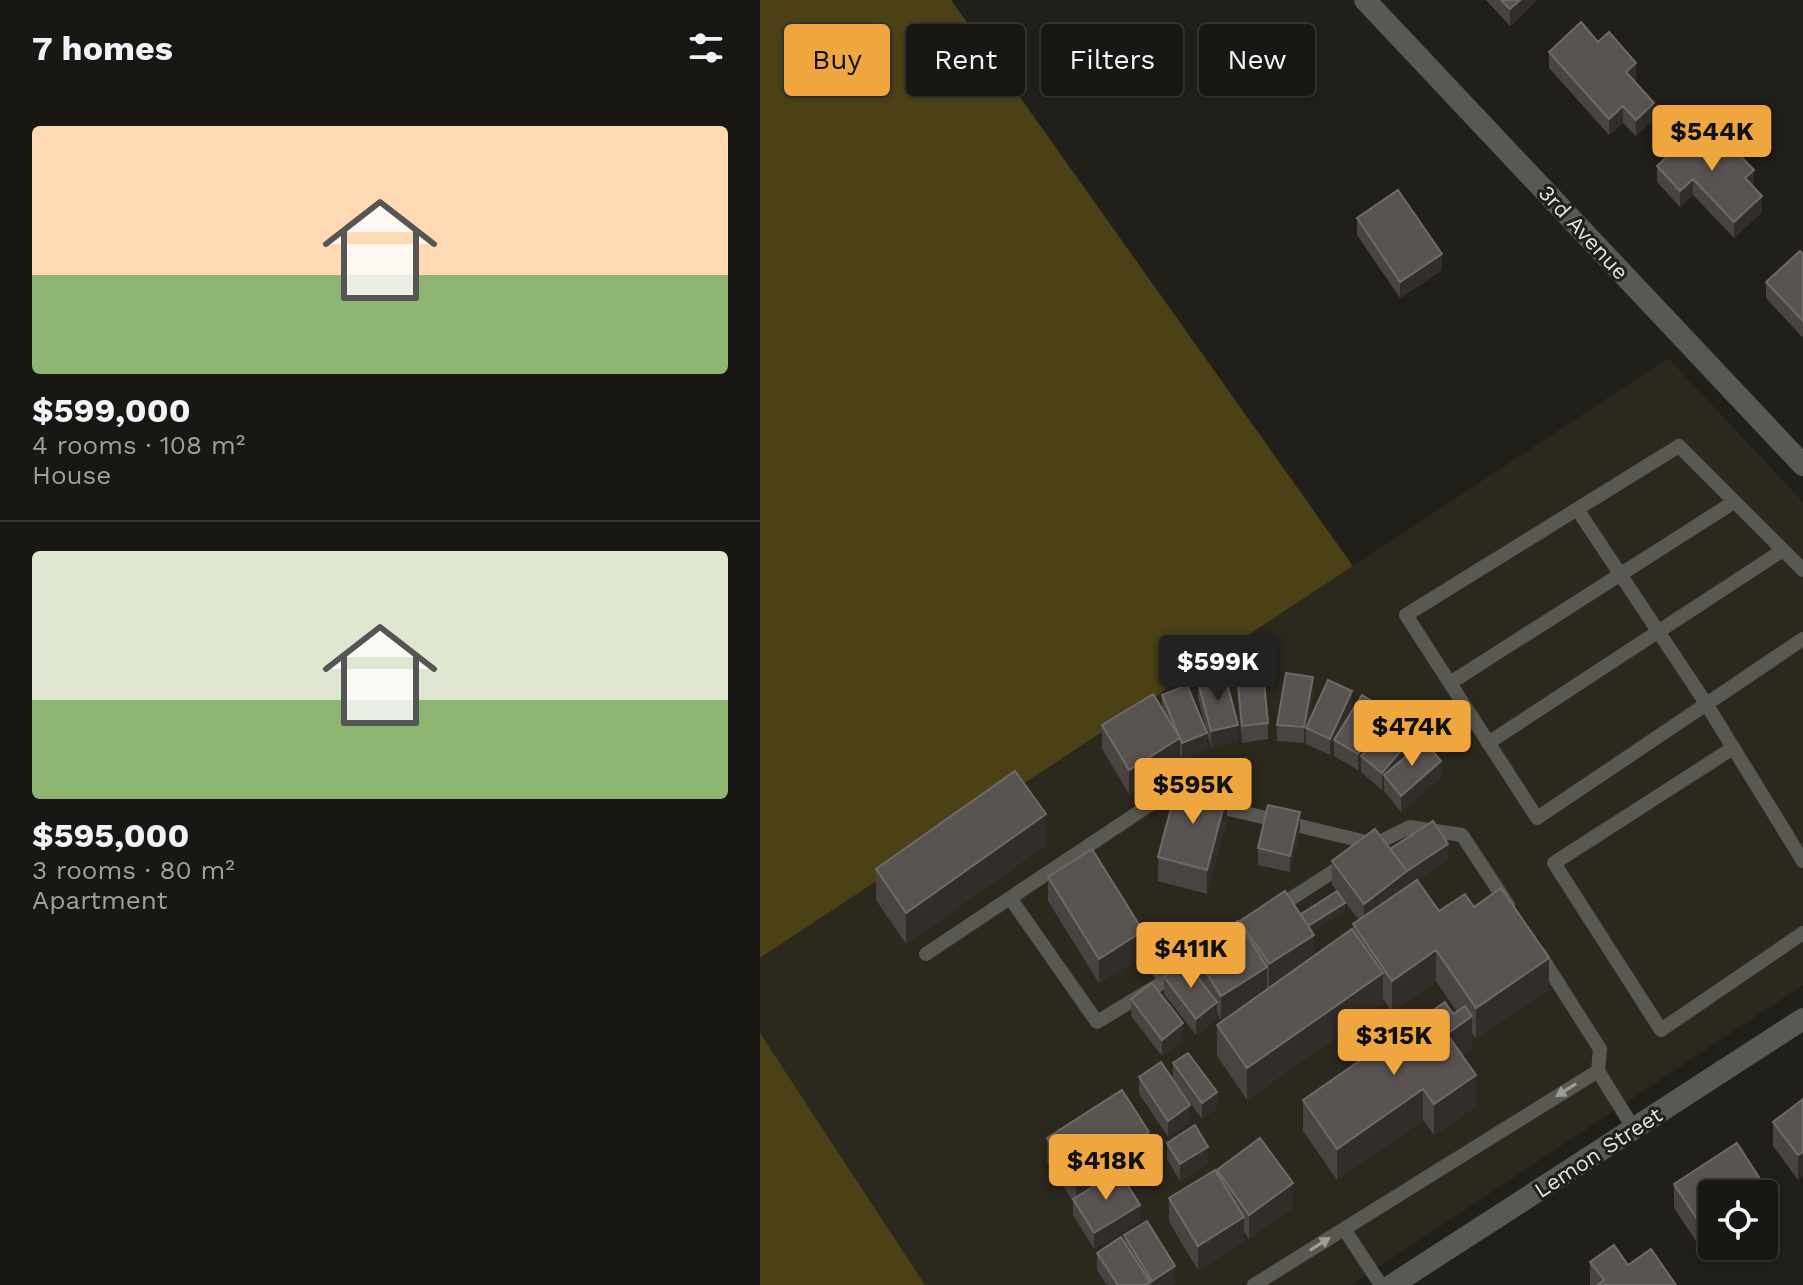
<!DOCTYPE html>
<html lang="en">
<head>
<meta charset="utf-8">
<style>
  :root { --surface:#181714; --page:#252422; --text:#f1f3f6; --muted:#9f9fa0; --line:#363634; --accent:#f0a63e }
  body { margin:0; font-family:"Work Sans",sans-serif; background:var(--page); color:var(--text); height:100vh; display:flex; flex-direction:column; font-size:30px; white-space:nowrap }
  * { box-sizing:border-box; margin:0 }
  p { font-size:26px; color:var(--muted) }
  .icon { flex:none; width:44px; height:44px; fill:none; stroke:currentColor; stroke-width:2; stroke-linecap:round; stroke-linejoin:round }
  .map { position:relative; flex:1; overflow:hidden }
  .drawer { display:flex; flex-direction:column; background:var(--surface); width:760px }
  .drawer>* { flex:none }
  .hud { position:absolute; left:24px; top:24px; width:760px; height:72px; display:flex; gap:16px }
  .controls { position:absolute; left:938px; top:1180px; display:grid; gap:16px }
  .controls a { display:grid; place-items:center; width:80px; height:80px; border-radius:8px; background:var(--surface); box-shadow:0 2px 6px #0004,0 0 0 2px var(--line); font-size:40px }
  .price { position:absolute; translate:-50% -68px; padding:0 18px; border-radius:8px; background:var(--accent); color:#111; font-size:26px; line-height:52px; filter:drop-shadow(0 2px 4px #0008) }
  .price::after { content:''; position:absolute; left:50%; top:48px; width:24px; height:18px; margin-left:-12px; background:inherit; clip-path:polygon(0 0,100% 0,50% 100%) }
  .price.current { background:#222; color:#fff }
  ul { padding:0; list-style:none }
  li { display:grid; align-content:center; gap:16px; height:424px; padding:0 32px }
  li+li { border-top:2px solid var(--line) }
  li span { display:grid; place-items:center; height:248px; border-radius:8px; color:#555 }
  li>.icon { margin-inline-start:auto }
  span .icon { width:144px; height:144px; fill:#fffc; stroke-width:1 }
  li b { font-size:34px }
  h2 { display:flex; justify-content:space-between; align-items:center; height:96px; padding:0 32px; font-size:34px }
  .pill { padding:0 28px; border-radius:8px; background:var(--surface); box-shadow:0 2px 6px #0004,0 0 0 2px var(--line); font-size:28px; line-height:72px }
  .pill.current { background:var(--accent); color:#111 }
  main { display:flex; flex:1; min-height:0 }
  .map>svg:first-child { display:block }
</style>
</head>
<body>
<main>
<section class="drawer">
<h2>7 homes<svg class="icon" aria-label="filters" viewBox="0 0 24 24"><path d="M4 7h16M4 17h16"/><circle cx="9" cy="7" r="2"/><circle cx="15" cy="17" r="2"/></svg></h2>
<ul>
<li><span style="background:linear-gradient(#ffd9b3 60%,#8fb573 0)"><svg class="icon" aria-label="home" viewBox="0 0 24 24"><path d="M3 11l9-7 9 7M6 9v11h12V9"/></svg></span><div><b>$599,000</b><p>4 rooms · 108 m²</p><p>House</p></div></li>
<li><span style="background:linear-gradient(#dfe7d0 60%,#8fb573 0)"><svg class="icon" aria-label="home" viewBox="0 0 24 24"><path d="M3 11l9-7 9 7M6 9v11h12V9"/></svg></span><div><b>$595,000</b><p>3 rooms · 80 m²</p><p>Apartment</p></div></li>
</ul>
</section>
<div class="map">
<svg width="1043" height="1285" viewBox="0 0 1043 1285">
  <rect width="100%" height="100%" fill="#201f1a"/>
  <path fill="#2b281e" d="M908 358 1043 502V985L592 1285H165L0 1033V958Z"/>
  <path fill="#4b4016" d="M0 0H191L593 566 0 958Z
    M0 1033 165 1285H0Z"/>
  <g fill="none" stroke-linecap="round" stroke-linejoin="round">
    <path stroke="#595853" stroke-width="14" d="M817 509 945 702 1043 861
      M1043 570 919 446 646 615 777 818 1043 639
      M690 683 974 502
      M728 743 1023 550
      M973 748 794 863 901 1030 1043 933
      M250 898 337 1022 405 981
      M515 909 588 862
      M375 933 405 981 447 953
      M779 953 840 1049 838 1071
      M166 954 406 794 615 844 650 827 702 835 748 905
      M584 1229 838 1071 874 1129
      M494 1285 584 1229 621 1285"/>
    <path stroke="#595853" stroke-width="22" d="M632 1285 1043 1019"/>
    <path stroke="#595853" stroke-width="22" d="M605 0 1043 465"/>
  </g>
  <path fill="#494341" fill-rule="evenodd" d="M726 0H777L750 26Z
    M838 42 876 79 875 81 894 119 876 136 863 123 849 135 789 68V52Z
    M897 166 993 187 1002 212 974 238 933 195 920 207 897 182Z
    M597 218 682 270 640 298 597 235Z
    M1043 254V338L1006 298V282Z
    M477 673 508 723V739L482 743 477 690Z
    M438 682 478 741 451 748 438 698Z
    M553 694 548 724 592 708 587 718 625 725 622 731 656 747 681 777 641 812 624 791V788L622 790 601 772V765L598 770 574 756V746L570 755 546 744V733L544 743 517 741V725Z
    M402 695 447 749 422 760 420 755V762L369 794 342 749V725L402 708Z
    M467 818 447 894 398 881V857Z
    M540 828 530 872 498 865V848Z
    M286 845 146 944 116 900V869Z
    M630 849 688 860 658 880 679 911 714 907 789 989 716 1039 712 1033V1048L702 1055 716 1106 674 1135 663 1120 577 1180 543 1131V1100L697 1012 676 981 632 1012 623 999V1004L487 1100 457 1056V1025L479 1009 461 1020 457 1014V1019L436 1035 404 994V977L432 970V950L480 924V921L541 914 577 891 572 885V861ZM581 897 599 920 593 924V930L554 956 552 932 585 911Z
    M288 877 383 956 339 983 288 901Z
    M371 999 423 1040 402 1056 371 1016Z
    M413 1063 457 1108 442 1119 413 1080Z
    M379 1077 430 1122 408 1137 379 1094Z
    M1043 1099 1038 1180 1013 1146V1122Z
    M287 1138 389 1156 361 1175 380 1221 334 1249 313 1215V1201L287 1162Z
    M407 1143 448 1163 420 1181 407 1159Z
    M457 1170 533 1207 489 1239 484 1232V1241L438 1270 409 1222V1198L457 1174Z
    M914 1184 1002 1194 939 1246 914 1208Z
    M364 1235 415 1282 411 1285H347L337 1270V1253L364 1242Z
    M830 1262 868 1265 916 1285H830Z"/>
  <path fill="#312d2a" d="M760 0H777L750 26V9Z
    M876 63V79L866 88V72Z
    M894 103V119L876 136V120Z
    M863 106V123L849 135V119Z
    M994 170V186L985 178Z
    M933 179V195L920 207V191Z
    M1002 196V212L974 238V222Z
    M682 254V270L640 298V282Z
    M553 677V694L544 743V727Z
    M592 691V708L577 741 574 740V746L570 755V739Z
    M625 709V725L605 759 601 756V765L598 770V754Z
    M478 725V741L451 748V731Z
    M447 733V749L422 760V743Z
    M656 733V749L624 775V788L622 790V773Z
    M420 738V762L369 794V770Z
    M681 761V777L641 812V796Z
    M467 794V818L447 894V870Z
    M540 812V828L530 872V856Z
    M286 814V845L146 944V913Z
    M688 844V860L647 887 604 928V904L644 873Z
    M585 903V911L548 935V926Z
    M383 931V956L339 983V959Z
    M554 935V959L509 989V964Z
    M676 950V981L632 1012V981Z
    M789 958V989L716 1039V1008Z
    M507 967V991L461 1020V996Z
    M623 973V1004L487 1100V1068Z
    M457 1002V1019L436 1035V1019Z
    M712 1016V1048L687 1065V1034Z
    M423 1023V1040L402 1056V1040Z
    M716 1075V1106L674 1135V1104Z
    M663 1089V1120L577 1180V1149Z
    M457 1092V1108L442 1119V1103Z
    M430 1105V1122L408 1137V1121Z
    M389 1132V1156L316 1205V1181Z
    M448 1147V1163L420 1181V1164Z
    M1043 1152V1176L1038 1180V1155Z
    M1002 1182V1194H983Z
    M533 1183V1207L489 1239V1215Z
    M380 1205V1221L334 1249V1233Z
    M952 1214V1238L939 1246V1222Z
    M484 1217V1241L438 1270V1246Z
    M415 1266V1282L411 1285H392V1281Z"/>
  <path fill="#595452" stroke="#6e6a68" stroke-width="2" d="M741 0H760L750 9Z
    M821 22 838 42 849 32 876 63 866 72 894 103 876 120 863 106 849 119 789 52Z
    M938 127 963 154 971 146 994 170 985 178 1002 196 974 222 933 179 920 191 897 166Z
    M638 190 682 254 640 282 597 218Z
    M1040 251 1043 254V321L1006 282Z
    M503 671 508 723 482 726 477 673Z
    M526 673 553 677 544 727 517 725Z
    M465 675 478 725 451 731 438 682Z
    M568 680 592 691 570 739 546 728Z
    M427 685 447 733 422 743 402 695Z
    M393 694 420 738 369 770 342 725Z
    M602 695 625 709 598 754 574 740Z
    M635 716 656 733 622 773 601 756Z
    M664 741 681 761 641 796 624 775Z
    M255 771 286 814 146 913 116 869Z
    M418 782 467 794 447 870 398 857Z
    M508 805 540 812 530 856 498 848Z
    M673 821 688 844 647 871 630 849Z
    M615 829 647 871 604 904 572 861Z
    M332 849 383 931 339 959 288 877Z
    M657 880 679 911 705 894 714 907 741 888 789 958 716 1008 676 950 632 981 593 924Z
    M525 891 554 935 509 964 480 921Z
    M577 891 585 903 548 926 541 914Z
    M478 921 507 967 461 996 432 950Z
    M592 929 623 973 487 1068 457 1025Z
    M425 961 457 1002 436 1019 404 977Z
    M392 983 423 1023 402 1040 371 999Z
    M685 1002 693 1014 705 1006 712 1016 687 1034 716 1075 674 1104 663 1089 577 1149 543 1100Z
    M428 1053 457 1092 442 1103 413 1063Z
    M401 1062 430 1105 408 1121 379 1077Z
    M362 1090 389 1132 316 1181 287 1138Z
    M1043 1099V1152L1038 1155 1013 1122Z
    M435 1125 448 1147 420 1164 407 1143Z
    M500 1138 533 1183 489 1215 457 1170Z
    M977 1143 1002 1182 983 1194H952V1214L939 1222 914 1184Z
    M455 1170 484 1217 438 1246 409 1198Z
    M359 1171 380 1205 334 1233 313 1199Z
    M387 1221 415 1266 392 1281 364 1235Z
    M361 1237 390 1282 385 1285H358L337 1253Z
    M854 1245 868 1265 891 1249 916 1285H837L844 1280 830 1262Z"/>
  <defs><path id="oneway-solid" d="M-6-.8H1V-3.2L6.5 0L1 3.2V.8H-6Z" transform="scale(2)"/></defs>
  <g fill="#9e9d98">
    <use href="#oneway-solid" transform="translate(806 1090) rotate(148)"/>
    <use href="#oneway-solid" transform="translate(560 1244) rotate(-32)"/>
  </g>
  <g text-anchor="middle" stroke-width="6" stroke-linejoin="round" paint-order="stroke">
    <g font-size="22" fill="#e2e2de" stroke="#201f1a">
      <text transform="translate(824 232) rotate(47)" y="8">3rd Avenue</text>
      <text transform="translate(838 1152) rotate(-33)" y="8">Lemon Street</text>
    </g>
  </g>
</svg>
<div class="controls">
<a><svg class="icon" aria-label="locate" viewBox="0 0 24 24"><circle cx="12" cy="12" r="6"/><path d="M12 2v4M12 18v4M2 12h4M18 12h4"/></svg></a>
</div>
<b class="price" style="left:952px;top:173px">$544K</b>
<b class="price current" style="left:458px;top:703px">$599K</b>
<b class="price" style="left:652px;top:768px">$474K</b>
<b class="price" style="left:433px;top:826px">$595K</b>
<b class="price" style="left:431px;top:990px">$411K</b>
<b class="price" style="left:634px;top:1077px">$315K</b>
<b class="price" style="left:346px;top:1202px">$418K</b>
<div class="hud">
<a class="pill current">Buy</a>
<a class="pill">Rent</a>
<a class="pill">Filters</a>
<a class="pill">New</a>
</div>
</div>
</main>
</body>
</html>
